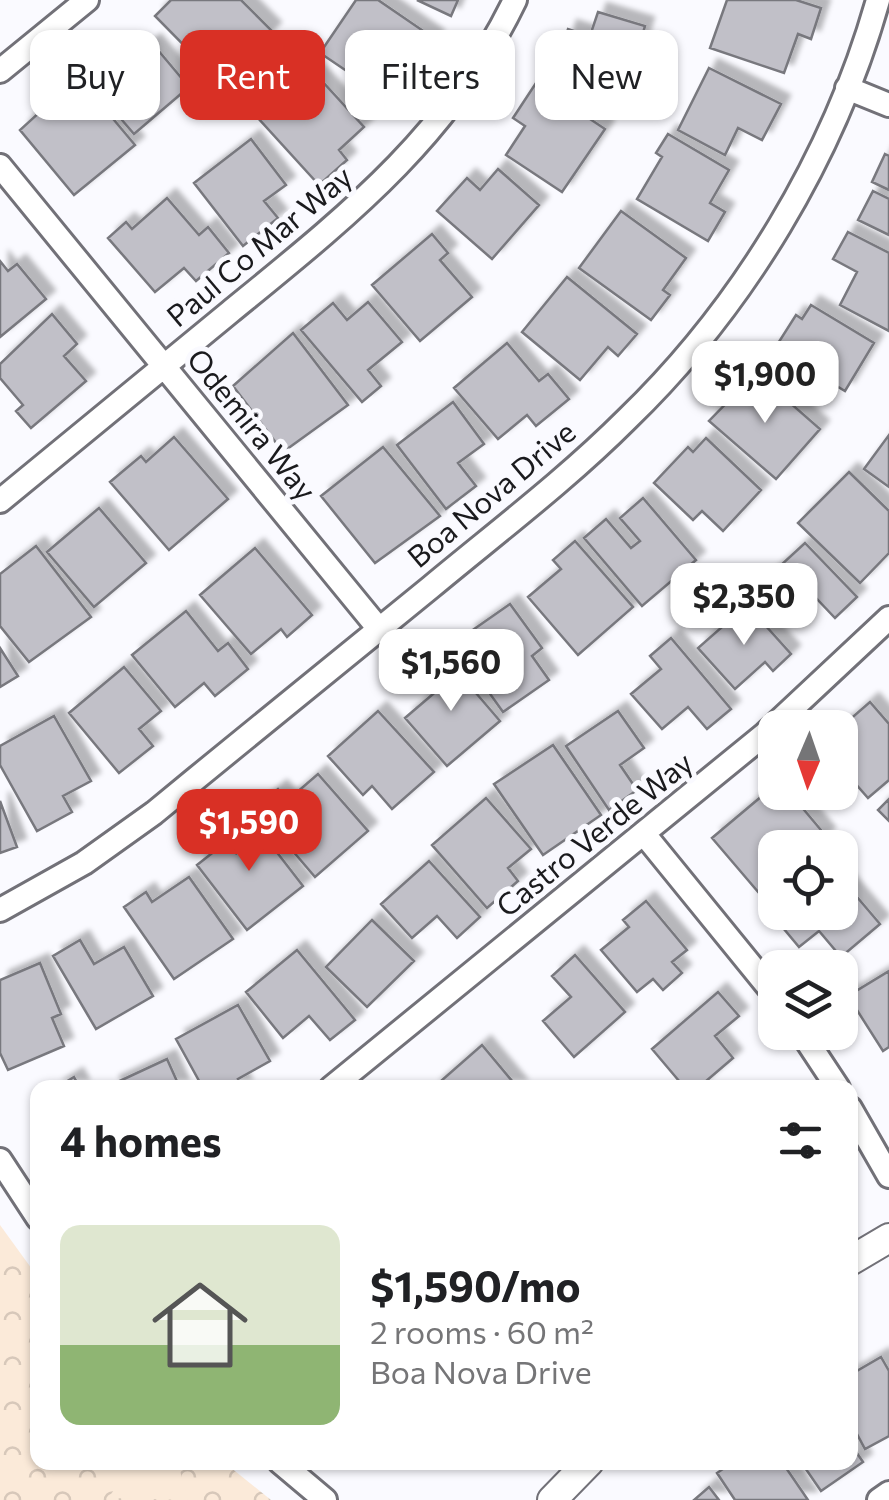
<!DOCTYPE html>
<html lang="en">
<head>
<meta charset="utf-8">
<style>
  :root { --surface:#fff; --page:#f2f2f2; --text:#202124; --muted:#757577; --accent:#d93025 }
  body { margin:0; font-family:Commissioner,sans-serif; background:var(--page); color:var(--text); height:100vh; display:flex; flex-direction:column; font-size:38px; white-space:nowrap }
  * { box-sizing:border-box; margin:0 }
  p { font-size:32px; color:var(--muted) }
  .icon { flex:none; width:55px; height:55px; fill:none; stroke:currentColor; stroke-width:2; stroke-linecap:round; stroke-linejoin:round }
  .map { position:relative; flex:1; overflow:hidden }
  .drawer { position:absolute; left:30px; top:1080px; width:828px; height:390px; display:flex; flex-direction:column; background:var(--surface); border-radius:20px; box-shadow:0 2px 8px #0004 }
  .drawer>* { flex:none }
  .hud { position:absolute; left:30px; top:30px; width:830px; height:90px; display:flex; gap:20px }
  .needle { width:65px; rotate:182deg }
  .fabs { position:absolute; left:758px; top:710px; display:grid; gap:20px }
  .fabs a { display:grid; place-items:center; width:100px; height:100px; border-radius:20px; background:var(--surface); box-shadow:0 2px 8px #0004; font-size:50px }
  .price { position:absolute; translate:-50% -85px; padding:0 22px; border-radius:20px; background:#fff; color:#222; font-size:32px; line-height:65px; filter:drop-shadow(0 2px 5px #0008) }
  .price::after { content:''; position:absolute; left:50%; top:60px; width:30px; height:22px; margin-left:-15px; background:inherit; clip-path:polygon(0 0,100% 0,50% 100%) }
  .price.active { background:var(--accent); color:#fff }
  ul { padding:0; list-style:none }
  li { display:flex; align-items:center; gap:30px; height:250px; padding:0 30px }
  li span { display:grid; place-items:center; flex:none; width:280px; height:200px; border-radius:20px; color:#555 }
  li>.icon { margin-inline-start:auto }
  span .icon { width:120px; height:120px; fill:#fffc; stroke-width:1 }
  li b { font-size:42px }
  h2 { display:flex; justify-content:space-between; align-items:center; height:120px; padding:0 30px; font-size:42px }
  .pill { padding:0 35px; border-radius:20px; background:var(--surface); box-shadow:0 2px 8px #0004; font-size:35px; line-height:90px }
  .pill.active { background:var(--accent); color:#fff }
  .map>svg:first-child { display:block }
</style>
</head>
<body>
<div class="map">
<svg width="889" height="1500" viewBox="0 0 889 1500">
  <defs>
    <pattern id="park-crowns" width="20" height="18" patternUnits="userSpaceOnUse" patternTransform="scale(2.5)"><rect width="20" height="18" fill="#fbead9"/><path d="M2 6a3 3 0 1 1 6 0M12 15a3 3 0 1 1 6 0" fill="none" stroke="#d7c8ba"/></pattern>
    <filter id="shadow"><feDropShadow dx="9" dy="-9" stdDeviation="2.5" flood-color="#0004"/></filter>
  </defs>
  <rect width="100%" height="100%" fill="#fafaff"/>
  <path fill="url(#park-crowns)" d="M0 1225 37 1276 38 1462 225 1463 271 1500H0Z"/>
  <path fill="#fbead9" d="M135 1462 172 1463 179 1467 188 1500 108 1498Z"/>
  <path fill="#c1c0c8" stroke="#78787e" stroke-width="2.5" filter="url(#shadow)" d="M171 0H241L272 31 220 82 155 16Z
    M356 0H378L435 39 394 103 320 53Z
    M417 0H458L451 16Z
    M727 0H796L821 8 811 39 798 34 784 73 710 48Z
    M598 12 645 26 625 92 555 71 568 29 590 36Z
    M152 43 189 87 134 134 84 76 119 47 131 61Z
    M709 68 781 104 762 140 738 128 725 155 678 130Z
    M311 69 364 127 339 150 347 160 319 185 258 118 278 99 268 88 287 70 297 81Z
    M78 77 135 145 74 195 20 130Z
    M536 83 605 129 562 192 506 155 525 126 513 118Z
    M668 134 729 170 710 203 725 212 708 241 637 199 662 157 656 153Z
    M251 139 286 185 264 201 278 218 243 246 194 183Z
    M885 154 889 156V190L872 182Z
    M498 169 539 205 492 259 437 211 467 178 480 190Z
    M873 191 889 199V235L858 220Z
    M167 198 199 235 208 227 229 253 196 281 184 268 155 292 108 238 126 222 132 229Z
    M621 211 686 258 663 290 670 295 651 320 579 268Z
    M848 232 889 253V331L840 305 857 272 833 259Z
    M432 234 448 253 440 260 472 297 420 341 372 285Z
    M0 261 8 271 17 264 46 299 0 337Z
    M567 277 637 334 618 356 608 347 580 380 522 332Z
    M368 302 402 342 368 370 381 386 362 402 301 330 333 303 347 320Z
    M811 305 874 343 845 391 820 376 814 387 768 359 796 315 802 319Z
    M52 314 77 344 64 356 86 381 31 428 16 411 23 405 0 378V364Z
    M293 333 348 405 283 452 233 386Z
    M507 343 539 381 548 374 569 399 536 426 527 415 498 439 454 388Z
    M756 373 820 429 776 479 709 421Z
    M453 402 484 444 458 463 476 486 446 509 397 445Z
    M889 435V487L864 469Z
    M174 437 228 499 169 550 110 482 141 456 146 462Z
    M706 438 761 490 723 531 702 511 693 520 654 483 688 447 693 452Z
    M383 447 440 516 375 563 321 496Z
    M849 472 889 511V553L860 583 798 523Z
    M643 498 696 560 642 606 584 538 606 519 631 548 640 541 620 518Z
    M99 508 146 563 94 607 47 552Z
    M575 541 633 607 578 655 528 597 561 569 553 560Z
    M805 543 857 597 835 618 815 597 788 622 756 588Z
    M36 546 91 617 29 662 0 626V574Z
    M255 548 312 615 287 637 281 629 251 654 200 595Z
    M510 604 542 648 532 656 549 680 503 712 460 652 473 642 467 634Z
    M747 605 791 654 773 671 765 662 735 689 698 648Z
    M186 611 218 651 228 643 248 669 215 696 204 683 175 707 132 655Z
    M671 638 731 709 707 729 688 707 662 729 631 694 661 669 650 656Z
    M0 648 18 676 0 687Z
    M446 658 500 721 447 766 405 718 433 694 421 680Z
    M124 667 161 711 139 729 153 746 119 773 69 713Z
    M870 702 889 724V780L868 798 840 766V728Z
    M378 711 434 772 392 809 372 786 363 795 328 756Z
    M618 711 644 748 620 765 637 790 609 810 566 746Z
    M54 716 91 781 63 796 72 812 37 831 0 765V746Z
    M553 745 601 815 543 855 494 784Z
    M318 774 368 831 315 877 256 808 278 789 288 800Z
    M775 785V792H789L826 836 812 848H775V879L759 893 712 838Z
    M486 798 531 849 508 868 518 881 487 908 432 845Z
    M889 799V821L878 810Z
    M0 801 17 847 0 853Z
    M248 815 303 886 247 930 197 865 225 843 237 854 222 835Z
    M429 861 480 917 457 938 437 916 412 938 381 904Z
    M189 877 233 939 174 979 124 907 146 892 152 902Z
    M840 877 880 924 841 957 819 931 799 947 779 923 791 912H840Z
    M646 901 687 950 672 962 682 973 663 990 653 979 637 992 601 950 629 927 623 920Z
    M372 920 414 961 367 1007 326 967Z
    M80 940 94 964 124 947 153 996 96 1029 53 956Z
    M297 950 355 1020 330 1040 309 1016 283 1038 246 992Z
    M575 955 625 1012 574 1057 543 1021 571 997 552 976Z
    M40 963 61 1014 52 1018 64 1046 8 1070 0 1053V980Z
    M889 971V1047L883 1051 848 996Z
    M718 992 739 1016 715 1036 733 1058 698 1088H685L652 1049Z
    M238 1005 270 1061 238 1079 243 1088H203L176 1039Z
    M482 1045 518 1088H433Z
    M167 1059 180 1088H112L111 1085Z
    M74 1077 80 1088H56Z
    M881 1357 889 1371V1436L865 1449 850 1421V1375Z
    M850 1443 863 1462 821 1491 801 1462H850Z
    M733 1462H782L808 1500H735L717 1473Z
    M709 1487 719 1500H694Z"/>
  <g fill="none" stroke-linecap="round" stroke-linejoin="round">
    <g stroke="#727178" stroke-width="28">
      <path id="minor" d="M0 71 87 0
        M847 88 889 105
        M0 166 379 629
        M0 501C77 438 154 375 230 312 345 218 449 137 515 0
        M644 834 775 995
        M0 910 84 863 154 813C246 737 339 662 431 587 497 532 566 480 627 419 743 307 834 156 878 0
        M801 1032 838 1088
        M331 1088 765 734 889 618
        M850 1108 889 1176
        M0 1160 38 1218
        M280 1462 325 1500
        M879 1500 889 1493"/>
    </g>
    <g stroke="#727178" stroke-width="32">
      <path id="tertiary" d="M850 1261 889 1238
        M552 1500 589 1462"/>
    </g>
    <use href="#minor" stroke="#fff" stroke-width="22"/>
    <use href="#tertiary" stroke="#fff" stroke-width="28"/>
  </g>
  <g text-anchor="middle" stroke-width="10" stroke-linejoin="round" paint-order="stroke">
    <g font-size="30" fill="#1a1a1d" stroke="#fafaff">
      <text transform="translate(260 247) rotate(-40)" y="10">Paul Co Mar Way</text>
      <text transform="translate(251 425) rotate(51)" y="10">Odemira Way</text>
      <text transform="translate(492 495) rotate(-40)" y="10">Boa Nova Drive</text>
      <text transform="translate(595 835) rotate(-39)" y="10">Castro Verde Way</text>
    </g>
  </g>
</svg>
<div class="fabs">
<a><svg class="needle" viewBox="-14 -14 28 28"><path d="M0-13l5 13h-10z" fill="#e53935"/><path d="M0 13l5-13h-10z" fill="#757577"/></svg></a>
<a><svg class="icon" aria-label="locate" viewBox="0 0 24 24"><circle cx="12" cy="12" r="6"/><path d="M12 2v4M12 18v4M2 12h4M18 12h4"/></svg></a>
<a><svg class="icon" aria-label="layers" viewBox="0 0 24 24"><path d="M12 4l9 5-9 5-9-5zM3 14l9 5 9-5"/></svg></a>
</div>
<b class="price" style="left:765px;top:426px">$1,900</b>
<b class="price" style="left:744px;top:648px">$2,350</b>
<b class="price" style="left:451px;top:714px">$1,560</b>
<b class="price active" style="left:249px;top:874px">$1,590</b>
<div class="hud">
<a class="pill">Buy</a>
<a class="pill active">Rent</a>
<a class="pill">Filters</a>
<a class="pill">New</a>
</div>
<section class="drawer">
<h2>4 homes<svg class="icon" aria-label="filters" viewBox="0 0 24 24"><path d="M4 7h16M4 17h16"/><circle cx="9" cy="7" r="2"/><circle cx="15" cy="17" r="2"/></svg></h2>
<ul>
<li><span style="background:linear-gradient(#dfe7d0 60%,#8fb573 0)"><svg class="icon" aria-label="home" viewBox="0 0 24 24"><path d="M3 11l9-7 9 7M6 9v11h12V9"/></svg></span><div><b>$1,590/mo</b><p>2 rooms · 60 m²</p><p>Boa Nova Drive</p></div></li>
</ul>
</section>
</div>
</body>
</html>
